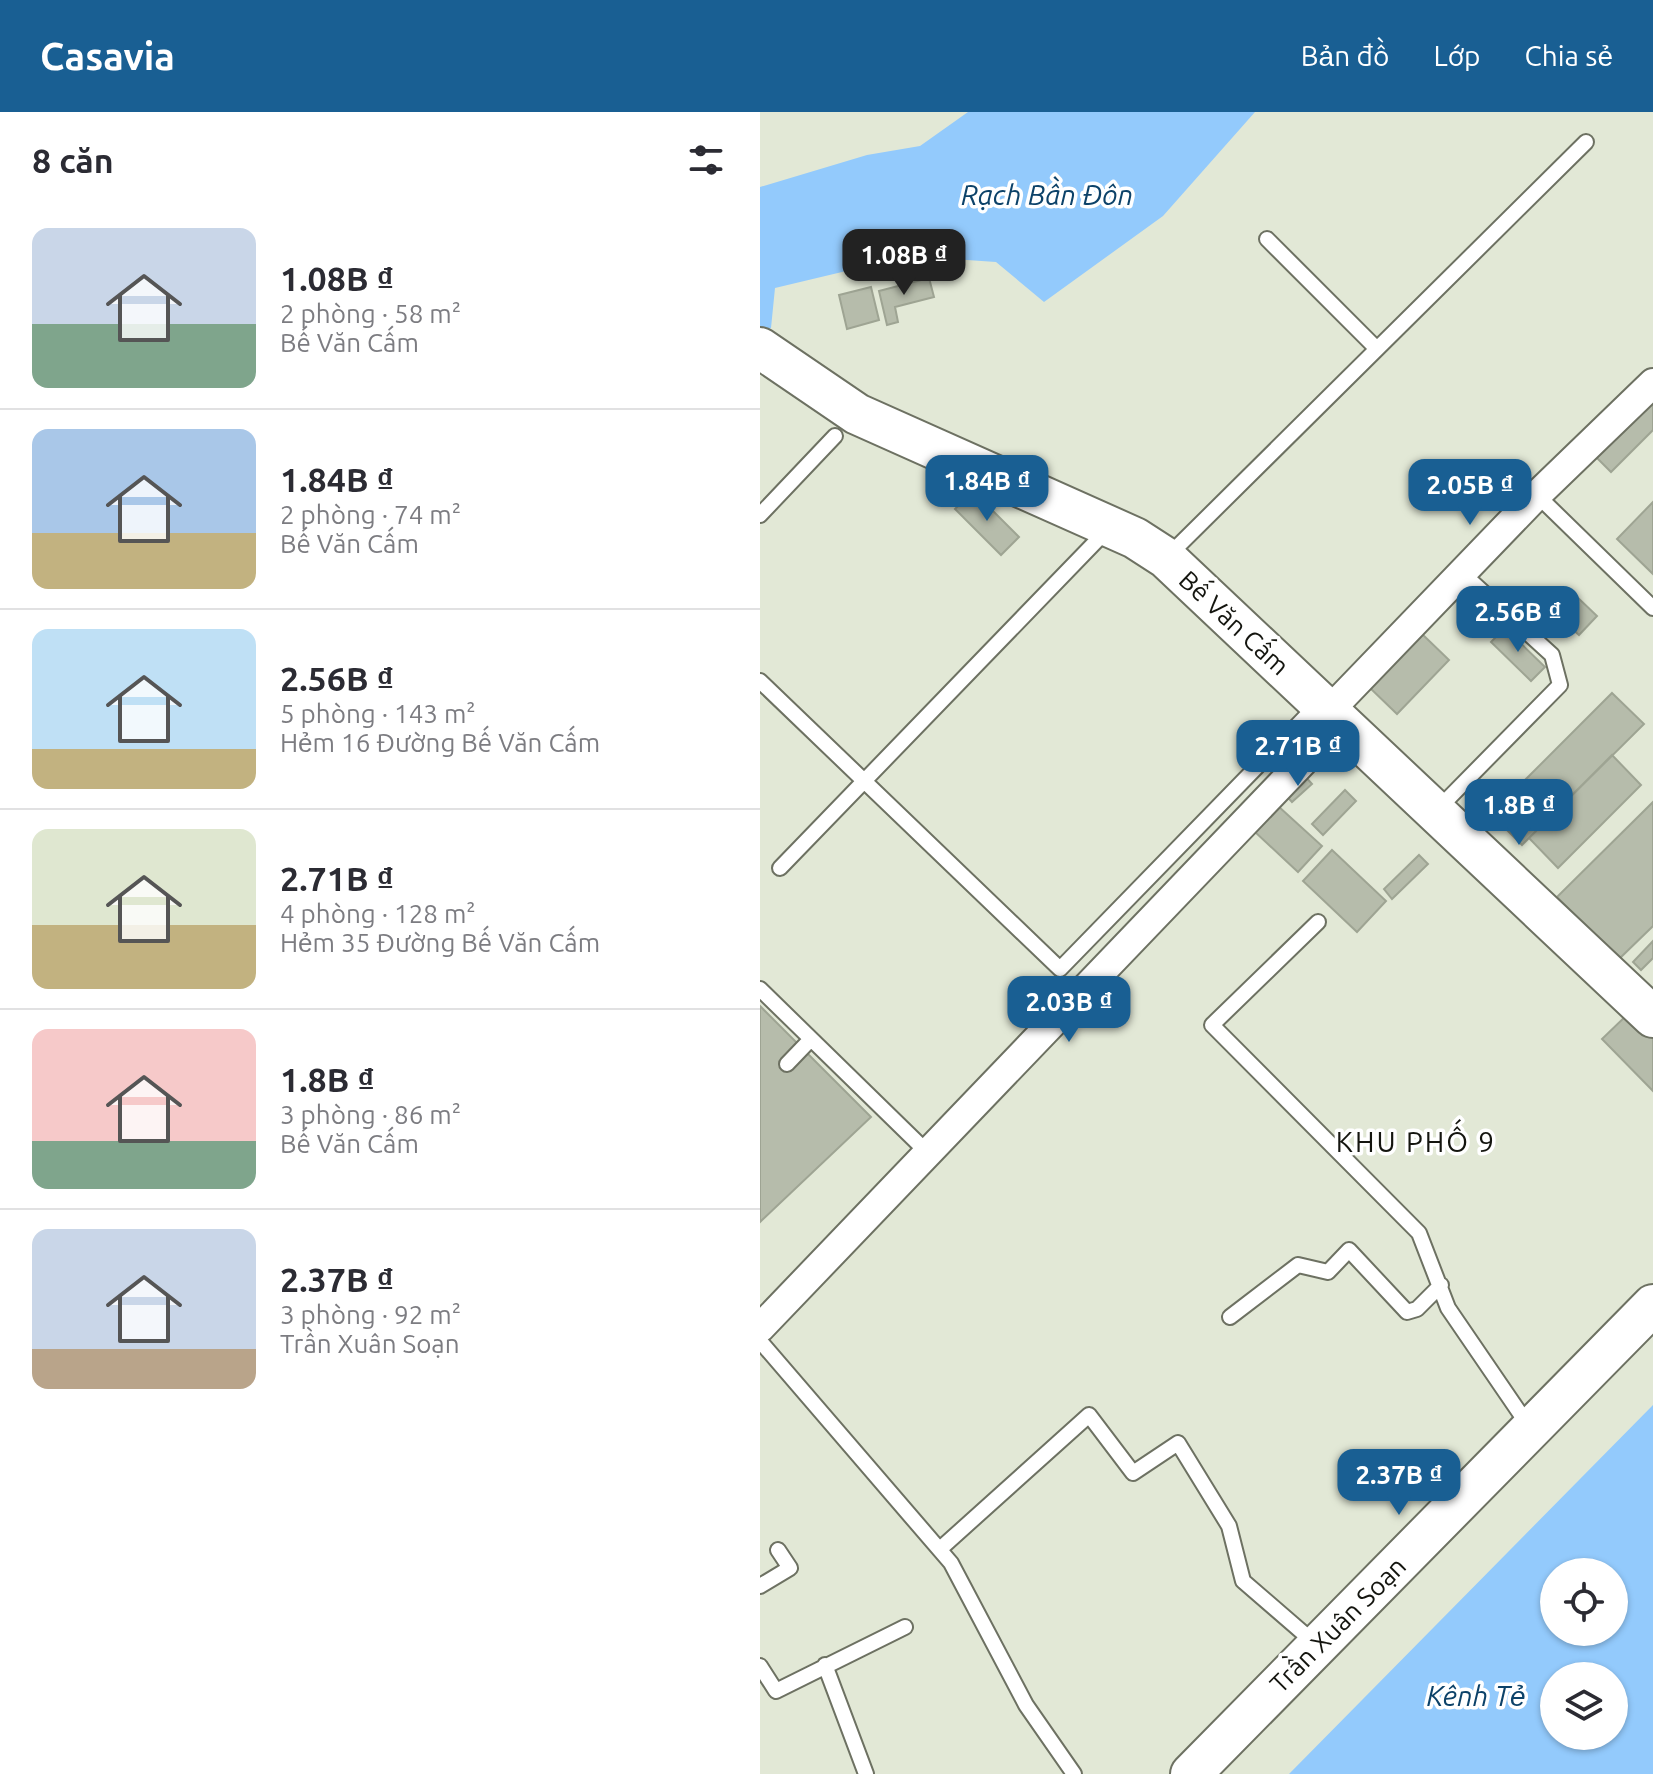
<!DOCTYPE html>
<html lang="vi">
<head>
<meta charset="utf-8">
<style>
  :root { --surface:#fff; --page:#f7f7f7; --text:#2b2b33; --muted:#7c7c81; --line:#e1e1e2; --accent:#195f93 }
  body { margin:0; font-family:Ubuntu,sans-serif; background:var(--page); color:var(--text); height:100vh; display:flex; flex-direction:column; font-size:30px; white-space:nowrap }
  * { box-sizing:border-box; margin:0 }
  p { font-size:26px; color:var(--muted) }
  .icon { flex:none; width:44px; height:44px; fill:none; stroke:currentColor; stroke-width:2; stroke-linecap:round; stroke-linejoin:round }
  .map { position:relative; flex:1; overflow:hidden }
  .side { display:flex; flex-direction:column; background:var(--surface); width:760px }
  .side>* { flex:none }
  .tools { position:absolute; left:780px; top:1446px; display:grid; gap:16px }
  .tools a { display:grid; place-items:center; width:88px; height:88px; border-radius:50%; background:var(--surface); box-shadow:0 2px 6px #0004; font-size:40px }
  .price { position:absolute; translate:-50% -68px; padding:0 18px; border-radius:16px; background:var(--accent); color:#fff; font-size:26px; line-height:52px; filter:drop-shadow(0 2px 4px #0008) }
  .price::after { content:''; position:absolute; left:50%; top:48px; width:24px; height:18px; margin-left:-12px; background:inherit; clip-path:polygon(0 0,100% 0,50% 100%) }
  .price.on { background:#222; color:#fff }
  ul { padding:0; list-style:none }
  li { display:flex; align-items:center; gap:24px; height:200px; padding:0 32px }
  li+li { border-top:2px solid var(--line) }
  li span { display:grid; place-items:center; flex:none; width:224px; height:160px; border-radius:16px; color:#555 }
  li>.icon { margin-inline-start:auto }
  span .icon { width:96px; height:96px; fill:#fffc; stroke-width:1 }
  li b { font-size:34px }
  h2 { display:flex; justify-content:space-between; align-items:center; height:96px; padding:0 32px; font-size:34px }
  header { display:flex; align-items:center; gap:48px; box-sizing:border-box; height:112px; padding:0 40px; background:var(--accent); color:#fff }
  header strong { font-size:38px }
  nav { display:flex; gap:44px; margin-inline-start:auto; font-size:28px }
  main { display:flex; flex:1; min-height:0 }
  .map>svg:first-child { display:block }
</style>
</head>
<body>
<header>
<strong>Casavia</strong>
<nav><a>Bản đồ</a><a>Lớp</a><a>Chia sẻ</a></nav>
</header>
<main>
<section class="side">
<h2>8 căn<svg class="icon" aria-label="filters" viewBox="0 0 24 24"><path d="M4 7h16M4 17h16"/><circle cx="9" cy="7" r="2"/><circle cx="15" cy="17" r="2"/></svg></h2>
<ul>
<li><span style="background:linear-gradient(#c9d6e8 60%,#7fa58c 0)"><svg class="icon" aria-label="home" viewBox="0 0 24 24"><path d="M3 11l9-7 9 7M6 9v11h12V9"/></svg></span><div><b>1.08B ₫</b><p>2 phòng · 58 m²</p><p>Bế Văn Cấm</p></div></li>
<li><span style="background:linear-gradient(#a9c7e8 65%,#c2b280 0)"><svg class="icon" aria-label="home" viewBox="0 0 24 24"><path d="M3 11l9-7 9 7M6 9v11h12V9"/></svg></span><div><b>1.84B ₫</b><p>2 phòng · 74 m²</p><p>Bế Văn Cấm</p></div></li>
<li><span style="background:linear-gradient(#bfe0f5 75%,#c2b280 0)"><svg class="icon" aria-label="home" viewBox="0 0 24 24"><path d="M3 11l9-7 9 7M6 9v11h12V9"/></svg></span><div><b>2.56B ₫</b><p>5 phòng · 143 m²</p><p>Hẻm 16 Đường Bế Văn Cấm</p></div></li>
<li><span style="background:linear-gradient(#dfe7d0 60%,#c2b280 0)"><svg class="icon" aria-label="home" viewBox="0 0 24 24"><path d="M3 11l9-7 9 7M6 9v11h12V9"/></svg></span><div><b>2.71B ₫</b><p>4 phòng · 128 m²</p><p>Hẻm 35 Đường Bế Văn Cấm</p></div></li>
<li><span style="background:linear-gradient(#f6c9c9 70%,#7fa58c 0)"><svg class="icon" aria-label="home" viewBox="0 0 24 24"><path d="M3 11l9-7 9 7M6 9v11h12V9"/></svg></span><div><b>1.8B ₫</b><p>3 phòng · 86 m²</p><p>Bế Văn Cấm</p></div></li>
<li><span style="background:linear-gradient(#c9d6e8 75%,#b9a48a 0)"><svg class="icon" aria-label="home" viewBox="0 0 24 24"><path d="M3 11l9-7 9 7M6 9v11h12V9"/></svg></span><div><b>2.37B ₫</b><p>3 phòng · 92 m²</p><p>Trần Xuân Soạn</p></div></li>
</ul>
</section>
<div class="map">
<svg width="893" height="1662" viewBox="0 0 893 1662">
  <rect width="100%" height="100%" fill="#e2e8d6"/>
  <path fill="#93cafc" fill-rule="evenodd" d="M208 0H495L403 104 284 190 236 150 149 144 15 176 11 216 0 219V75L107 43 160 34Z
    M893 1293V1662H529ZM794 1460H854V1520H794ZM794 1564H854V1624H794Z"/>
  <path fill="#b6bcab" stroke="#9ea493" stroke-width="2" d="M169 166 174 185 135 195 138 210 127 213 119 179Z
    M111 175 119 208 87 217 79 183Z
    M893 286V318L851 360 835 344Z
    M213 379 259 425 241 443 195 397Z
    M893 390V462L857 427Z
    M815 483 837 504 819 523 797 503Z
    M745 516 785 555 771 569 731 530Z
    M661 521 689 548 637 602 608 574Z
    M852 581 884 612 762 733 731 702Z
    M852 643 881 673 798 756 769 726Z
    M543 662 552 672 532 690 523 680Z
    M585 678 596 689 563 723 552 712Z
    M893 690V814L859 847 797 785Z
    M518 694 562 734 538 760 494 719Z
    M572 738 626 789 597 820 543 769Z
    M659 743 668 752 632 787 624 777Z
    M893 829V846L881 858 873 850Z
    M0 894 111 1005 0 1110Z
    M870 900 893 924V979L842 927Z"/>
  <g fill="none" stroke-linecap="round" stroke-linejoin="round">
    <g stroke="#6d7162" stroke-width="18">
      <path id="lane" d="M507 127 617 237
        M777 383 893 496
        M0 403 75 324
        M409 443 826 30
        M0 569 300 857 559 591
        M678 697 800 573 792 543 702 461
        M20 756 347 418
        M558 810 452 913 659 1121 688 1196 768 1313
        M0 877 168 1041
        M27 952 51 927
        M470 1205 538 1153 568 1160 589 1138 647 1200 657 1197 681 1173
        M0 1229 191 1451 266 1593 314 1662
        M180 1437 329 1303 373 1361 418 1331 469 1414 483 1469 557 1533
        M0 1474 30 1456 18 1438
        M65 1553 106 1662
        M0 1554 16 1579 145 1515"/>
    </g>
    <g stroke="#6d7162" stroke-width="32">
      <path id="street" d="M568 600 777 383 893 271
        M0 1216 580 611"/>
    </g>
    <g stroke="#6d7162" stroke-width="44">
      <path id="secondary" d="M0 236 97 302 375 426 406 446 893 905
        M431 1662 893 1193"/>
    </g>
    <use href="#lane" stroke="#fff" stroke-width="14"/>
    <use href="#street" stroke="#fff" stroke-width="28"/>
    <use href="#secondary" stroke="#fff" stroke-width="40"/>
  </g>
  <g text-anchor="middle" stroke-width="7" stroke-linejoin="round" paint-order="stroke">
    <g font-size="26" fill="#14150f" stroke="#fff">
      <text transform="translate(474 511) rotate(43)" y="9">Bế Văn Cấm</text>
      <text transform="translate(578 1513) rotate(-45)" y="9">Trần Xuân Soạn</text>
    </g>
    <g font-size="28" font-style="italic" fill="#0c4269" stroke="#fff">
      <text x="287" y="93">Rạch Bần Đôn</text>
      <text x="716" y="1594">Kênh Tẻ</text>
    </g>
    <g font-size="28" letter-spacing="2" fill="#14150f" stroke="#fff">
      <text x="656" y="1040">KHU PHỐ 9</text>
    </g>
  </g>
</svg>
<div class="tools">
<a><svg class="icon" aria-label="locate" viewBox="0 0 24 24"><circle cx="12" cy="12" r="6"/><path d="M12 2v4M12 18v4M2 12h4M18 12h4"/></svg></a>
<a><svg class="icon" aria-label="layers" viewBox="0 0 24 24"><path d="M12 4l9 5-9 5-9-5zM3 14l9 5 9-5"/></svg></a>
</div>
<b class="price on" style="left:144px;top:185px">1.08B ₫</b>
<b class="price" style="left:227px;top:411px">1.84B ₫</b>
<b class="price" style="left:710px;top:415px">2.05B ₫</b>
<b class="price" style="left:758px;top:542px">2.56B ₫</b>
<b class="price" style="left:538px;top:676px">2.71B ₫</b>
<b class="price" style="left:759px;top:735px">1.8B ₫</b>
<b class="price" style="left:309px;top:932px">2.03B ₫</b>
<b class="price" style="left:639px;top:1405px">2.37B ₫</b>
</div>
</main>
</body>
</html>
